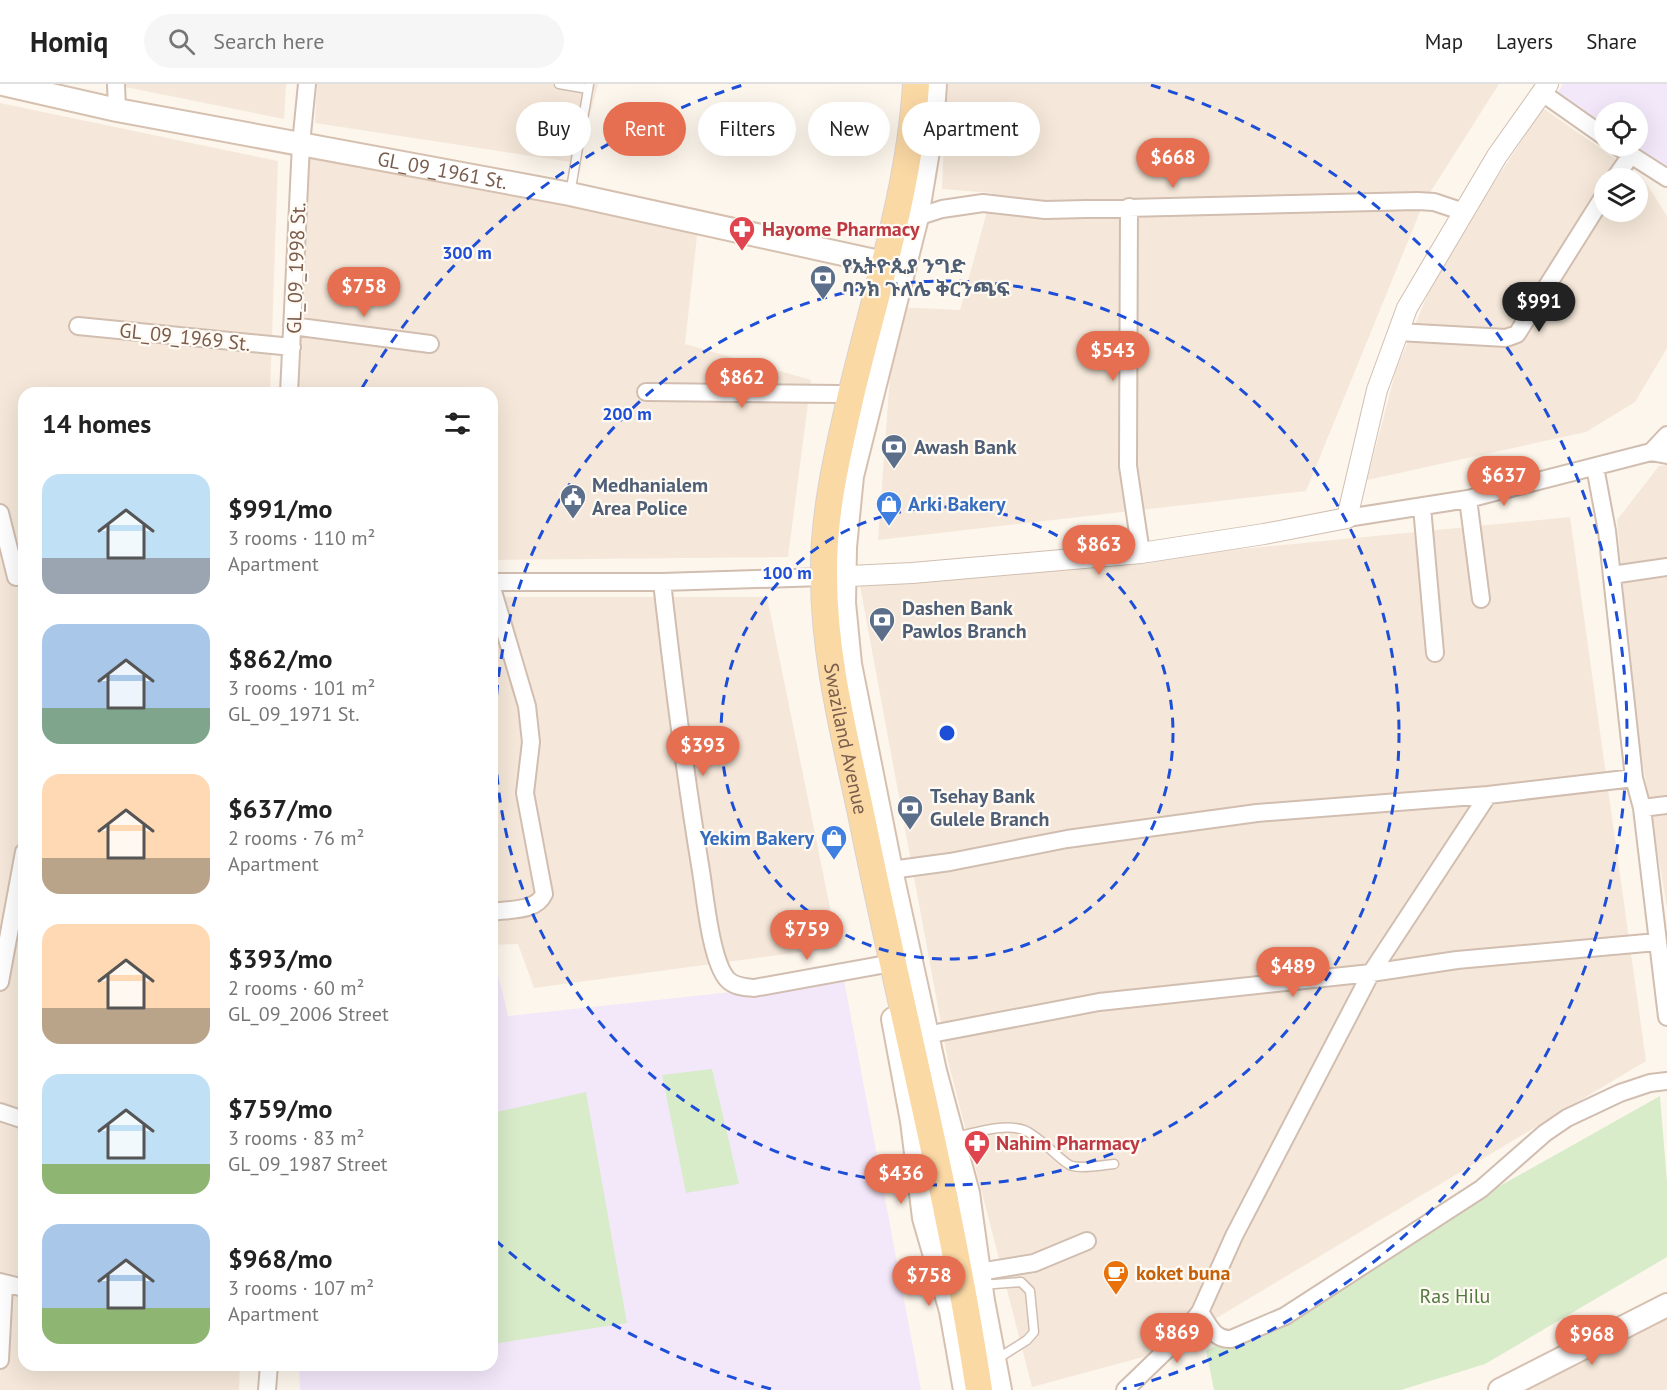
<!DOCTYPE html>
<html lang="en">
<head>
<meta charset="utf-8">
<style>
  :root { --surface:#fff; --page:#f6f6f6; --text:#222; --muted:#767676; --line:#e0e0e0; --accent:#e76f51 }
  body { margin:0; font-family:"PT Sans","Noto Sans Ethiopic",sans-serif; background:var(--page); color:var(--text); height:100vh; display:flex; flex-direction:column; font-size:22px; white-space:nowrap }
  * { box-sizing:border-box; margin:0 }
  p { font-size:20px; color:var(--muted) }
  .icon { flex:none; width:33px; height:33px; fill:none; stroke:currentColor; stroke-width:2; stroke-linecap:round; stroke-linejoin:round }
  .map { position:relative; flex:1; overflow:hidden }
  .details { position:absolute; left:18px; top:303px; width:480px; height:984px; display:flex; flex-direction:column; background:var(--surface); border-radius:18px; box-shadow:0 6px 24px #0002 }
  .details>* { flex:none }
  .banner { position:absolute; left:516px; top:18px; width:570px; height:54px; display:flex; gap:12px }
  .tools { position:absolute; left:1594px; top:18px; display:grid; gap:12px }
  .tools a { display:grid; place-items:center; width:54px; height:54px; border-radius:50%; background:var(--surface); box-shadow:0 6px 24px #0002; font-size:30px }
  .price { position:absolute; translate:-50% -51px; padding:0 14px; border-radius:21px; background:var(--accent); color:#fff; font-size:20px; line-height:39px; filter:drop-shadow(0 2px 3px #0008) }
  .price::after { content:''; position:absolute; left:50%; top:36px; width:18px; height:14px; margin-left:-9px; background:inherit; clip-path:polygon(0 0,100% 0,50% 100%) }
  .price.on { background:#222; color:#fff }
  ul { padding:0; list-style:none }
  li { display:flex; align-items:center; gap:18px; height:150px; padding:0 24px }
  li span { display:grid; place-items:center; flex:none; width:168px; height:120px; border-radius:18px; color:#555 }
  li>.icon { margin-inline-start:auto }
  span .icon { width:72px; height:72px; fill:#fffc; stroke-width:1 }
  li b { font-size:26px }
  h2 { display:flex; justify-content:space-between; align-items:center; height:72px; padding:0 24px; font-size:26px }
  .pill { padding:0 21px; border-radius:27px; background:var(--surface); box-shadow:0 6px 24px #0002; font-size:21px; line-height:54px }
  .pill.on { background:var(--accent); color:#fff }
  header { display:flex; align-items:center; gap:36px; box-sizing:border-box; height:84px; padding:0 30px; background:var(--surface); border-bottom:2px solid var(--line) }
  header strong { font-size:28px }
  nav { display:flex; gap:33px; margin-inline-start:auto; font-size:21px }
  .search { width:420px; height:54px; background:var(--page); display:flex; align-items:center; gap:15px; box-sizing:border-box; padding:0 21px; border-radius:33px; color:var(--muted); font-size:22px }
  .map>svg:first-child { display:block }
</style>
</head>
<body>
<header>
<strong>Homiq</strong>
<div class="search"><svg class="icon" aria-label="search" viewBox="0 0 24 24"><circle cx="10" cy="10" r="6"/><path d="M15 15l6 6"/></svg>Search here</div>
<nav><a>Map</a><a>Layers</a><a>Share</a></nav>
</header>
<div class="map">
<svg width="1667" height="1306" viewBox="0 0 1667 1306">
  <rect width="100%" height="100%" fill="#fdf6ec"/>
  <path fill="#f5e8da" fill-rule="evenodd" d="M110 0H286L284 35Z
    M317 0H598L577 79 315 39Z
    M946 0H1499L1424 118 1306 407 878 456 895 223 960 226 992 109 942 105Z
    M0 19 278 77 270 309H24V1281H240L239 1306H0Z
    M1543 24 1643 94 1667 132V264L1635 318 1586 348 1367 396 1396 286 1440 181ZM1605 94H1638V128H1605Z
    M305 66 698 143 685 260 811 296 788 473 492 476V309H293Z
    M1667 381V824L1634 628 1617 436 1659 382Z
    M1570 433 1646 977 1158 1269 1032 1303 948 977 860 502Z
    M492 513H767L838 863 534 904 518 860 492 861Z
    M1667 1230V1306H1526Z"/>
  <path fill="#f3e8fa" d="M1563 0H1667V89L1624 62H1638V28H1605V50L1553 16Z
    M496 882 508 932 844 896 921 1306H300L299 1281H492V883Z"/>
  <path fill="#d8ecc9" d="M712 985 739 1100 686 1109 662 991Z
    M586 1008 627 1239 492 1260V1029Z
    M1660 1012 1667 1098V1173L1485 1280 1401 1306H1214L1206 1267Z"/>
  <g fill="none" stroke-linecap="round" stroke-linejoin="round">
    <g stroke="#d1beb0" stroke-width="11">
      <path id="service" d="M559 0 588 5
        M570 110 589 0
        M955 1053C975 1049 1003 1039 1024 1046 1040 1052 1063 1080 1072 1082 1085 1085 1102 1081 1114 1080
        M981 1201 1021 1198 1030 1207 1034 1248 1027 1256 997 1275"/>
    </g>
    <g stroke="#d1beb0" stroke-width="20">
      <path id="minor" d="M116 0 117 26
        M1541 8 1605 53
        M1617 62 1667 94
        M1615 94 1631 71
        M1129 123 1128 382 1141 469
        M917 133 942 125 983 119 1045 126 1418 117 1434 118 1464 128
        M78 242 292 263
        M292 242 430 260
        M1398 248 1506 254 1517 250 1605 110
        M646 308 839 310
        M289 309 301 60 307 0
        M1651 368 1667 351
        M1595 383 1607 447 1634 694 1642 724 1667 933
        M1468 415 1481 515
        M1422 423 1435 569
        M0 429 16 493
        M1347 434 1468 415 1651 368 1667 371
        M1612 491 1667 483
        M492 498H662L823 493
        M662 498C673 595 685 691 701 787 705 812 711 879 728 896 735 903 745 903 754 904L881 881
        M492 504 527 622 531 658 525 709 544 810C536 828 509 825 492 828
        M1488 711 1371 889 1234 1152 1200 1228C1209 1241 1214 1256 1231 1255L1285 1232 1481 1105 1545 1049 1567 1034 1620 1009 1650 999 1667 997
        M1642 724 1667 721
        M891 786 950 778 1067 755 1257 729 1488 711 1634 694
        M0 898 24 768
        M926 951 1099 918 1371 889 1457 876 1657 858
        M0 1028 24 1036
        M979 1188 1034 1179 1087 1157
        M0 1198 24 1204
        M0 1276 4 1201
        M267 1306 269 1281
        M1125 1306 1181 1252 1200 1228"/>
    </g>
    <g stroke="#d1beb0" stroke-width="22">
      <path id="tertiary" d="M829 493 912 489 1141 469 1264 450 1347 434 1377 306 1407 224 1497 72 1548 0"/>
    </g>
    <g stroke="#d6c0b0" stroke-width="26">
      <g id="secondary">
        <path id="s1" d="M3 0 117 26 570 110 893 181"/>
        <path d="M935 0 932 43 917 133 852 392 845 463 844 519 850 580 891 786 935 987 968 1109 983 1217 1000 1306"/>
        <path d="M893 935 912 1037 924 1134 951 1227 965 1306"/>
        <path d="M1500 1306 1667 1221"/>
      </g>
    </g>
    <g stroke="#dad1cd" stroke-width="28">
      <g id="primary">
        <path id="s2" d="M916 0C910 104 876 207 852 307 838 368 823 429 824 492 824 579 848 664 865 749 903 935 951 1119 979 1306"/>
      </g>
    </g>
    <use href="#service" stroke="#fff" stroke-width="8"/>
    <use href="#minor" stroke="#fff" stroke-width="16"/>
    <use href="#tertiary" stroke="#fff" stroke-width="20"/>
    <use href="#secondary" stroke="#fff" stroke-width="22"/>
    <use href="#primary" stroke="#fbd9a5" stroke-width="26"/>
  </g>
  <g fill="none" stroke="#1d4ed8" stroke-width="3" stroke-dasharray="10 8">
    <circle cx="947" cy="649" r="226"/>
    <circle cx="947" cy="649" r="452"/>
    <path d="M771 1305A679 679 0 0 1 493 1154M362 304A679 679 0 0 1 743 1M1151 1A679 679 0 0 1 1123 1305"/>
  </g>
  <defs>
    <g id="pharmacy-pin" transform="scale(1.35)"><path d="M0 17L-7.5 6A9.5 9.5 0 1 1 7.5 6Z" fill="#e0444e" stroke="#fffaf3"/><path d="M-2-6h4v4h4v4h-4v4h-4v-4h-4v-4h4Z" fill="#fff"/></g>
    <g id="bank-pin" transform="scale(1.35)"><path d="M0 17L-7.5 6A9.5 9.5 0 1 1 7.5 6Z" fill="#5c6f8a" stroke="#fffaf3"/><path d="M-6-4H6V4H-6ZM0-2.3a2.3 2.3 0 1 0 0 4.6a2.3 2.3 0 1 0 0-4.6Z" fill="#fff"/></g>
    <g id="civic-pin" transform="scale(1.35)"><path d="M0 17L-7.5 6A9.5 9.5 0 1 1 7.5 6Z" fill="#5c6f8a" stroke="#fffaf3"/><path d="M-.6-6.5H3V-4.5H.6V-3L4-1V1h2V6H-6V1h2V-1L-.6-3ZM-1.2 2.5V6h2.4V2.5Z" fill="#fff"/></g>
    <g id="shop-pin" transform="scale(1.35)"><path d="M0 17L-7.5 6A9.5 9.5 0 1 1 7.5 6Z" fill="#3f7fe0" stroke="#fffaf3"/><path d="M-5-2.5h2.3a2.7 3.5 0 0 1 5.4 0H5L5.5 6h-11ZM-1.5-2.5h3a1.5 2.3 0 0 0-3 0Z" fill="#fff"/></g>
    <g id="cafe-pin" transform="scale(1.35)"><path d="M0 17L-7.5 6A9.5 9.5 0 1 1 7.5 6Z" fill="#e8710a" stroke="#fffaf3"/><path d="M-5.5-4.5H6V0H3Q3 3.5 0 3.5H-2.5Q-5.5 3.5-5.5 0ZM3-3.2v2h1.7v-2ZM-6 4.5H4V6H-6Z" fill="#fff"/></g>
  </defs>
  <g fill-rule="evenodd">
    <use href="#pharmacy-pin" x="742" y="145"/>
    <use href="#bank-pin" x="823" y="194"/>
    <use href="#bank-pin" x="894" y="363"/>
    <use href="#civic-pin" x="573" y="413"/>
    <use href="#shop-pin" x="889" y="420"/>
    <use href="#bank-pin" x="882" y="536"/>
    <use href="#bank-pin" x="910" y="724"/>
    <use href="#shop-pin" x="834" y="754"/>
    <use href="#pharmacy-pin" x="977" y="1059"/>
    <use href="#cafe-pin" x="1116" y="1189"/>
  </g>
  <g text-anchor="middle" stroke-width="4.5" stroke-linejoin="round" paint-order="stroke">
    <g font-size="20" fill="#7a5c4d" stroke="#fffaf3">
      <text dy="7" stroke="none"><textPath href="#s1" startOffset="448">GL_09_1961 St.</textPath></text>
      <text transform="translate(296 184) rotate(-88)" y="7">GL_09_1998 St.</text>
      <text transform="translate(185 253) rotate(6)" y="7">GL_09_1969 St.</text>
      <text dy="7" stroke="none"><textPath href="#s2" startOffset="666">Swaziland Avenue</textPath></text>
    </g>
    <g font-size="20" font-weight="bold" fill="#be3a42" stroke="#fffaf3" text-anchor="start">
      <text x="762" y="152">Hayome Pharmacy</text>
      <text x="996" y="1066">Nahim Pharmacy</text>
    </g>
    <g font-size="20" font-weight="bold" fill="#4e5e75" stroke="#fffaf3" text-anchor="start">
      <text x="842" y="189">የኢትዮጲያ ንግድ<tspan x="842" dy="23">ባንክ ጉለሌ ቅርንጫፍ</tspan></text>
      <text x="914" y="370">Awash Bank</text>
      <text x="592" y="408">Medhanialem<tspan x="592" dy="23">Area Police</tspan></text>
      <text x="902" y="531">Dashen Bank<tspan x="902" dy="23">Pawlos Branch</tspan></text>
      <text x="930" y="719">Tsehay Bank<tspan x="930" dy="23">Gulele Branch</tspan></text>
    </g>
    <g font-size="20" font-weight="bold" fill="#366cbe" stroke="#fffaf3" text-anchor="start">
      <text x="908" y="427">Arki Bakery</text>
      <text x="814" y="761" text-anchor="end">Yekim Bakery</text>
    </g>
    <g font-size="20" font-weight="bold" fill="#c56008" stroke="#fffaf3" text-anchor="start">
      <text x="1136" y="1196">koket buna</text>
    </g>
    <g font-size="20" fill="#537a41" stroke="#fffaf3">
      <text x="1455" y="1219">Ras Hilu</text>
    </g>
  </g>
  <circle cx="947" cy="649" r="9" fill="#1d4ed8" stroke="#fffaf3" stroke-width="3"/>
  <g font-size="18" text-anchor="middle" font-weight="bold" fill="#1d4ed8" stroke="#fffaf3" stroke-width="4.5" stroke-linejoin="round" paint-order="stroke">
    <text x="467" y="175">300 m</text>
    <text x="627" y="336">200 m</text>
    <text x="787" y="495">100 m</text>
  </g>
</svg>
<div class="tools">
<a><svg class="icon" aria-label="locate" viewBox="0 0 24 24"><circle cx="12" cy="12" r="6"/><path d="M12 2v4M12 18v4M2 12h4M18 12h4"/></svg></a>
<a><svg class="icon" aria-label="layers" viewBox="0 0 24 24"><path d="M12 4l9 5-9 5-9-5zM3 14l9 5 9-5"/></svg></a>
</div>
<b class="price" style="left:1173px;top:105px">$668</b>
<b class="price" style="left:364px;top:234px">$758</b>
<b class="price on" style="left:1539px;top:249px">$991</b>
<b class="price" style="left:1113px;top:298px">$543</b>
<b class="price" style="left:742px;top:325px">$862</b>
<b class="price" style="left:1504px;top:423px">$637</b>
<b class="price" style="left:1099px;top:492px">$863</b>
<b class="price" style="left:703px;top:693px">$393</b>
<b class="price" style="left:807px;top:877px">$759</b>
<b class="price" style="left:1293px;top:914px">$489</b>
<b class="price" style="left:901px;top:1121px">$436</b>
<b class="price" style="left:929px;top:1223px">$758</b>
<b class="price" style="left:1177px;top:1280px">$869</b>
<b class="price" style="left:1592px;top:1282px">$968</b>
<div class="banner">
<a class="pill">Buy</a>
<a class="pill on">Rent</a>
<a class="pill">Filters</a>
<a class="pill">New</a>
<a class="pill">Apartment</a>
</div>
<section class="details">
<h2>14 homes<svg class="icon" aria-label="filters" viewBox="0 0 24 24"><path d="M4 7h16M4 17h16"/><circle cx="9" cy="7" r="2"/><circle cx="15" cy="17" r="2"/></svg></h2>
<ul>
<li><span style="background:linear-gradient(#bfe0f5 70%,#9aa5b1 0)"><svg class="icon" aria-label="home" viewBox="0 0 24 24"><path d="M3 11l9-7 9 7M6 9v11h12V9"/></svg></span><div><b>$991/mo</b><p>3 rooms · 110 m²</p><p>Apartment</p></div></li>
<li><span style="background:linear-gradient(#a9c7e8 70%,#7fa58c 0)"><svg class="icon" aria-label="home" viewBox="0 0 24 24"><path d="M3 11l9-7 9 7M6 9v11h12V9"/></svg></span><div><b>$862/mo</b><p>3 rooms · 101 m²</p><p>GL_09_1971 St.</p></div></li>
<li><span style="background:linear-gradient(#ffd9b3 70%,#b9a48a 0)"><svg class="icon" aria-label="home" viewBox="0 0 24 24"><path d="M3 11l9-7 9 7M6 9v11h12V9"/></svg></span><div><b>$637/mo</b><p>2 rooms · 76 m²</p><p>Apartment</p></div></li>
<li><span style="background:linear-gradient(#ffd9b3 70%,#b9a48a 0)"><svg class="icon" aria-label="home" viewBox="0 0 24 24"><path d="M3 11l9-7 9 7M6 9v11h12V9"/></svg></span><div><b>$393/mo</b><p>2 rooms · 60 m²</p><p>GL_09_2006 Street</p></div></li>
<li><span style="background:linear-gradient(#bfe0f5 75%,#8fb573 0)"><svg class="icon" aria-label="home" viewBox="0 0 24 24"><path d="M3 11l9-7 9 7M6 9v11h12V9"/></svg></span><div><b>$759/mo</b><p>3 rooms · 83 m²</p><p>GL_09_1987 Street</p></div></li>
<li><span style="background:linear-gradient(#a9c7e8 70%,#8fb573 0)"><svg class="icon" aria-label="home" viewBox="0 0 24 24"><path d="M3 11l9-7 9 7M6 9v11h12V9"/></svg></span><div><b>$968/mo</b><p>3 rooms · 107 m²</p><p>Apartment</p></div></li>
</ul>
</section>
</div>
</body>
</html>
